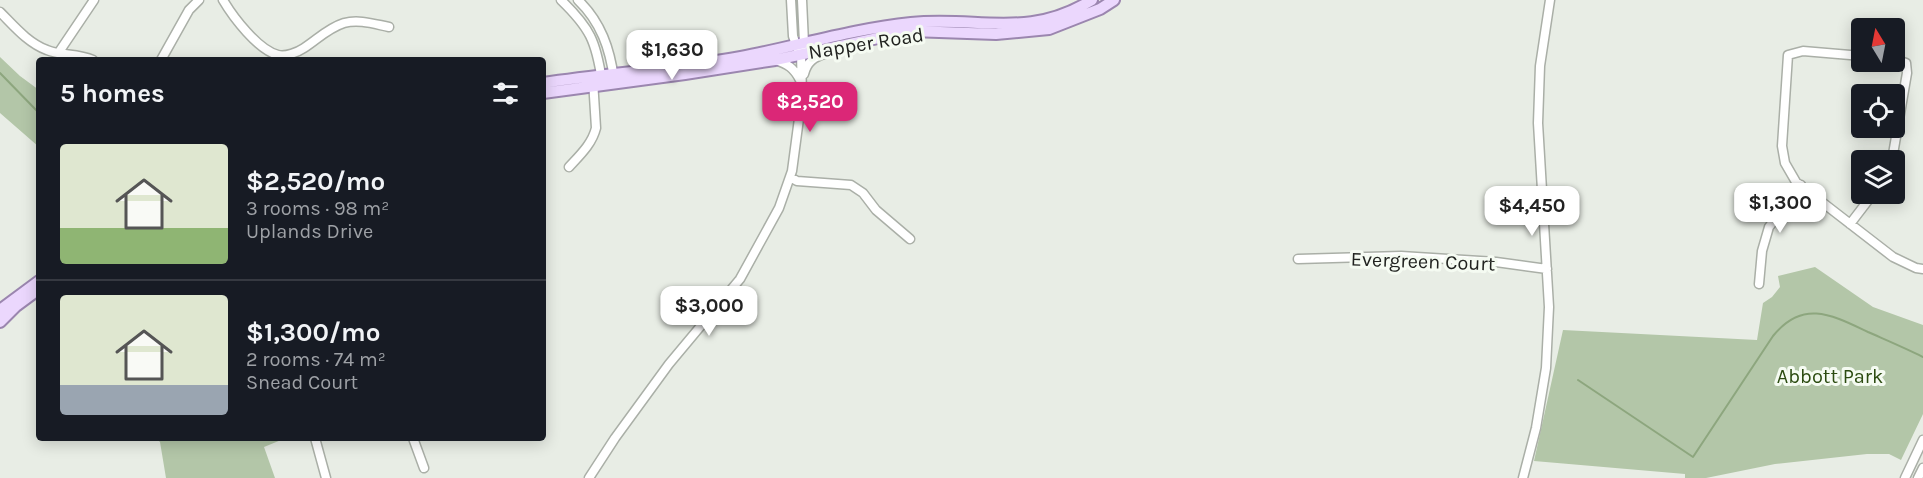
<!DOCTYPE html>
<html lang="en">
<head>
<meta charset="utf-8">
<style>
  :root { --surface:#171b24; --page:#20242c; --text:#f1f3f6; --muted:#9ea1a6; --line:#363941; --accent:#db2777 }
  body { margin:0; font-family:Karla,sans-serif; background:var(--page); color:var(--text); height:100vh; display:flex; flex-direction:column; font-size:22px; white-space:nowrap }
  * { box-sizing:border-box; margin:0 }
  p { font-size:20px; color:var(--muted) }
  .icon { flex:none; width:33px; height:33px; fill:none; stroke:currentColor; stroke-width:2; stroke-linecap:round; stroke-linejoin:round }
  .map { position:relative; flex:1; overflow:hidden }
  .drawer { position:absolute; left:36px; top:57px; width:510px; height:384px; display:flex; flex-direction:column; background:var(--surface); border-radius:6px; box-shadow:0 3px 15px #0003 }
  .drawer>* { flex:none }
  .needle { width:39px; rotate:350deg }
  .tools { position:absolute; left:1851px; top:18px; display:grid; gap:12px }
  .tools a { display:grid; place-items:center; width:54px; height:54px; border-radius:6px; background:var(--surface); box-shadow:0 3px 15px #0003; font-size:30px }
  .price { position:absolute; translate:-50% -51px; padding:0 14px; border-radius:12px; background:#fff; color:#222; font-size:20px; line-height:39px; filter:drop-shadow(0 2px 3px #0008) }
  .price::after { content:''; position:absolute; left:50%; top:36px; width:18px; height:14px; margin-left:-9px; background:inherit; clip-path:polygon(0 0,100% 0,50% 100%) }
  .price.active { background:var(--accent); color:#fff }
  ul { padding:0; list-style:none }
  li { display:flex; align-items:center; gap:18px; height:150px; padding:0 24px }
  li+li { border-top:2px solid var(--line) }
  li span { display:grid; place-items:center; flex:none; width:168px; height:120px; border-radius:6px; color:#555 }
  li>.icon { margin-inline-start:auto }
  span .icon { width:72px; height:72px; fill:#fffc; stroke-width:1 }
  li b { font-size:26px }
  h2 { display:flex; justify-content:space-between; align-items:center; height:72px; padding:0 24px; font-size:26px }
  .map>svg:first-child { display:block }
</style>
</head>
<body>
<div class="map">
<svg width="1923" height="478" viewBox="0 0 1923 478">
  <rect width="100%" height="100%" fill="#e8ede5"/>
  <path fill="#b3c6a8" d="M0 57 20 76 39 90V147L0 113Z
    M1815 267 1873 307 1923 325V414L1901 460 1889 454H1867L1775 464 1706 478H1685V474L1534 461 1563 330 1757 340 1763 303 1772 297 1780 287 1778 276Z
    M156 438H286L264 447 275 478H166L160 442Z"/>
  <g fill="none" stroke-linecap="round" stroke-linejoin="round">
    <path stroke="#8da67e" stroke-width="2" d="M0 73 39 113
      M1578 380 1693 457 1773 336C1803 299 1832 315 1868 332 1886 340 1905 348 1923 357"/>
    <g stroke="#aaafa7" stroke-width="11">
      <path id="minor" d="M223 0C233 17 258 50 278 55 286 57 298 52 304 48 318 39 328 28 344 23 359 19 374 24 389 27
        M561 0C590 28 596 41 602 81
        M578 0C601 22 610 49 614 79
        M791 0 793 36 797 48
        M0 12C14 26 28 43 47 50 61 56 77 53 93 60
        M59 52 94 0
        M1862 56 1803 51 1788 55 1782 146 1785 163 1796 182 1893 257 1916 268 1923 269
        M161 60 189 10 199 0
        M775 60C788 64 794 68 800 80
        M804 74C807 62 814 57 825 54
        M1892 160 1907 73 1906 63 1894 59
        M569 167C580 155 592 144 596 128L593 80
        M790 177 797 181 851 185 863 193 876 210 910 239
        M1850 224 1873 194
        M1298 259 1401 256 1496 262 1547 269
        M1759 284 1762 251 1769 227 1801 185
        M315 438 326 478
        M413 438 424 468
        M589 478 615 438 669 364 740 279 779 208 792 171 802 96 801 53 804 43 802 0
        M1523 478 1536 428 1546 368 1549 307 1538 123 1540 66 1550 0
        M1905 478 1923 440
        M1918 478 1923 468"/>
    </g>
    <g stroke="#9b86af" stroke-width="14">
      <path id="major" d="M543 83C609 73 676 69 741 57 798 46 853 29 911 23 979 16 1028 40 1092 0
        M543 93 685 74 775 60 911 31 996 34 1049 29 1100 9 1114 0
        M0 310 39 281
        M0 322 16 306 39 289"/>
    </g>
    <use href="#minor" stroke="#fff" stroke-width="8"/>
    <use href="#major" stroke="#ebd7fd" stroke-width="10"/>
  </g>
  <g text-anchor="middle" stroke-width="6" stroke-linejoin="round" paint-order="stroke">
    <g font-size="20" fill="#212320" stroke="#f5fbf2">
      <text transform="translate(866 43) rotate(-9)" y="7">Napper Road</text>
      <text transform="translate(1423 261) rotate(2)" y="7">Evergreen Court</text>
    </g>
    <g font-size="20" fill="#2b4b10" stroke="#f5fbf2">
      <text x="1830" y="383">Abbott Park</text>
    </g>
  </g>
</svg>
<div class="tools">
<a><svg class="needle" viewBox="-14 -14 28 28"><path d="M0-13l5 13h-10z" fill="#e53935"/><path d="M0 13l5-13h-10z" fill="#9ea1a6"/></svg></a>
<a><svg class="icon" aria-label="locate" viewBox="0 0 24 24"><circle cx="12" cy="12" r="6"/><path d="M12 2v4M12 18v4M2 12h4M18 12h4"/></svg></a>
<a><svg class="icon" aria-label="layers" viewBox="0 0 24 24"><path d="M12 4l9 5-9 5-9-5zM3 14l9 5 9-5"/></svg></a>
</div>
<b class="price" style="left:672px;top:81px">$1,630</b>
<b class="price active" style="left:810px;top:133px">$2,520</b>
<b class="price" style="left:1780px;top:234px">$1,300</b>
<b class="price" style="left:1532px;top:237px">$4,450</b>
<b class="price" style="left:709px;top:337px">$3,000</b>
<section class="drawer">
<h2>5 homes<svg class="icon" aria-label="filters" viewBox="0 0 24 24"><path d="M4 7h16M4 17h16"/><circle cx="9" cy="7" r="2"/><circle cx="15" cy="17" r="2"/></svg></h2>
<ul>
<li><span style="background:linear-gradient(#dfe7d0 70%,#8fb573 0)"><svg class="icon" aria-label="home" viewBox="0 0 24 24"><path d="M3 11l9-7 9 7M6 9v11h12V9"/></svg></span><div><b>$2,520/mo</b><p>3 rooms · 98 m²</p><p>Uplands Drive</p></div></li>
<li><span style="background:linear-gradient(#dfe7d0 75%,#9aa5b1 0)"><svg class="icon" aria-label="home" viewBox="0 0 24 24"><path d="M3 11l9-7 9 7M6 9v11h12V9"/></svg></span><div><b>$1,300/mo</b><p>2 rooms · 74 m²</p><p>Snead Court</p></div></li>
</ul>
</section>
</div>
</body>
</html>
